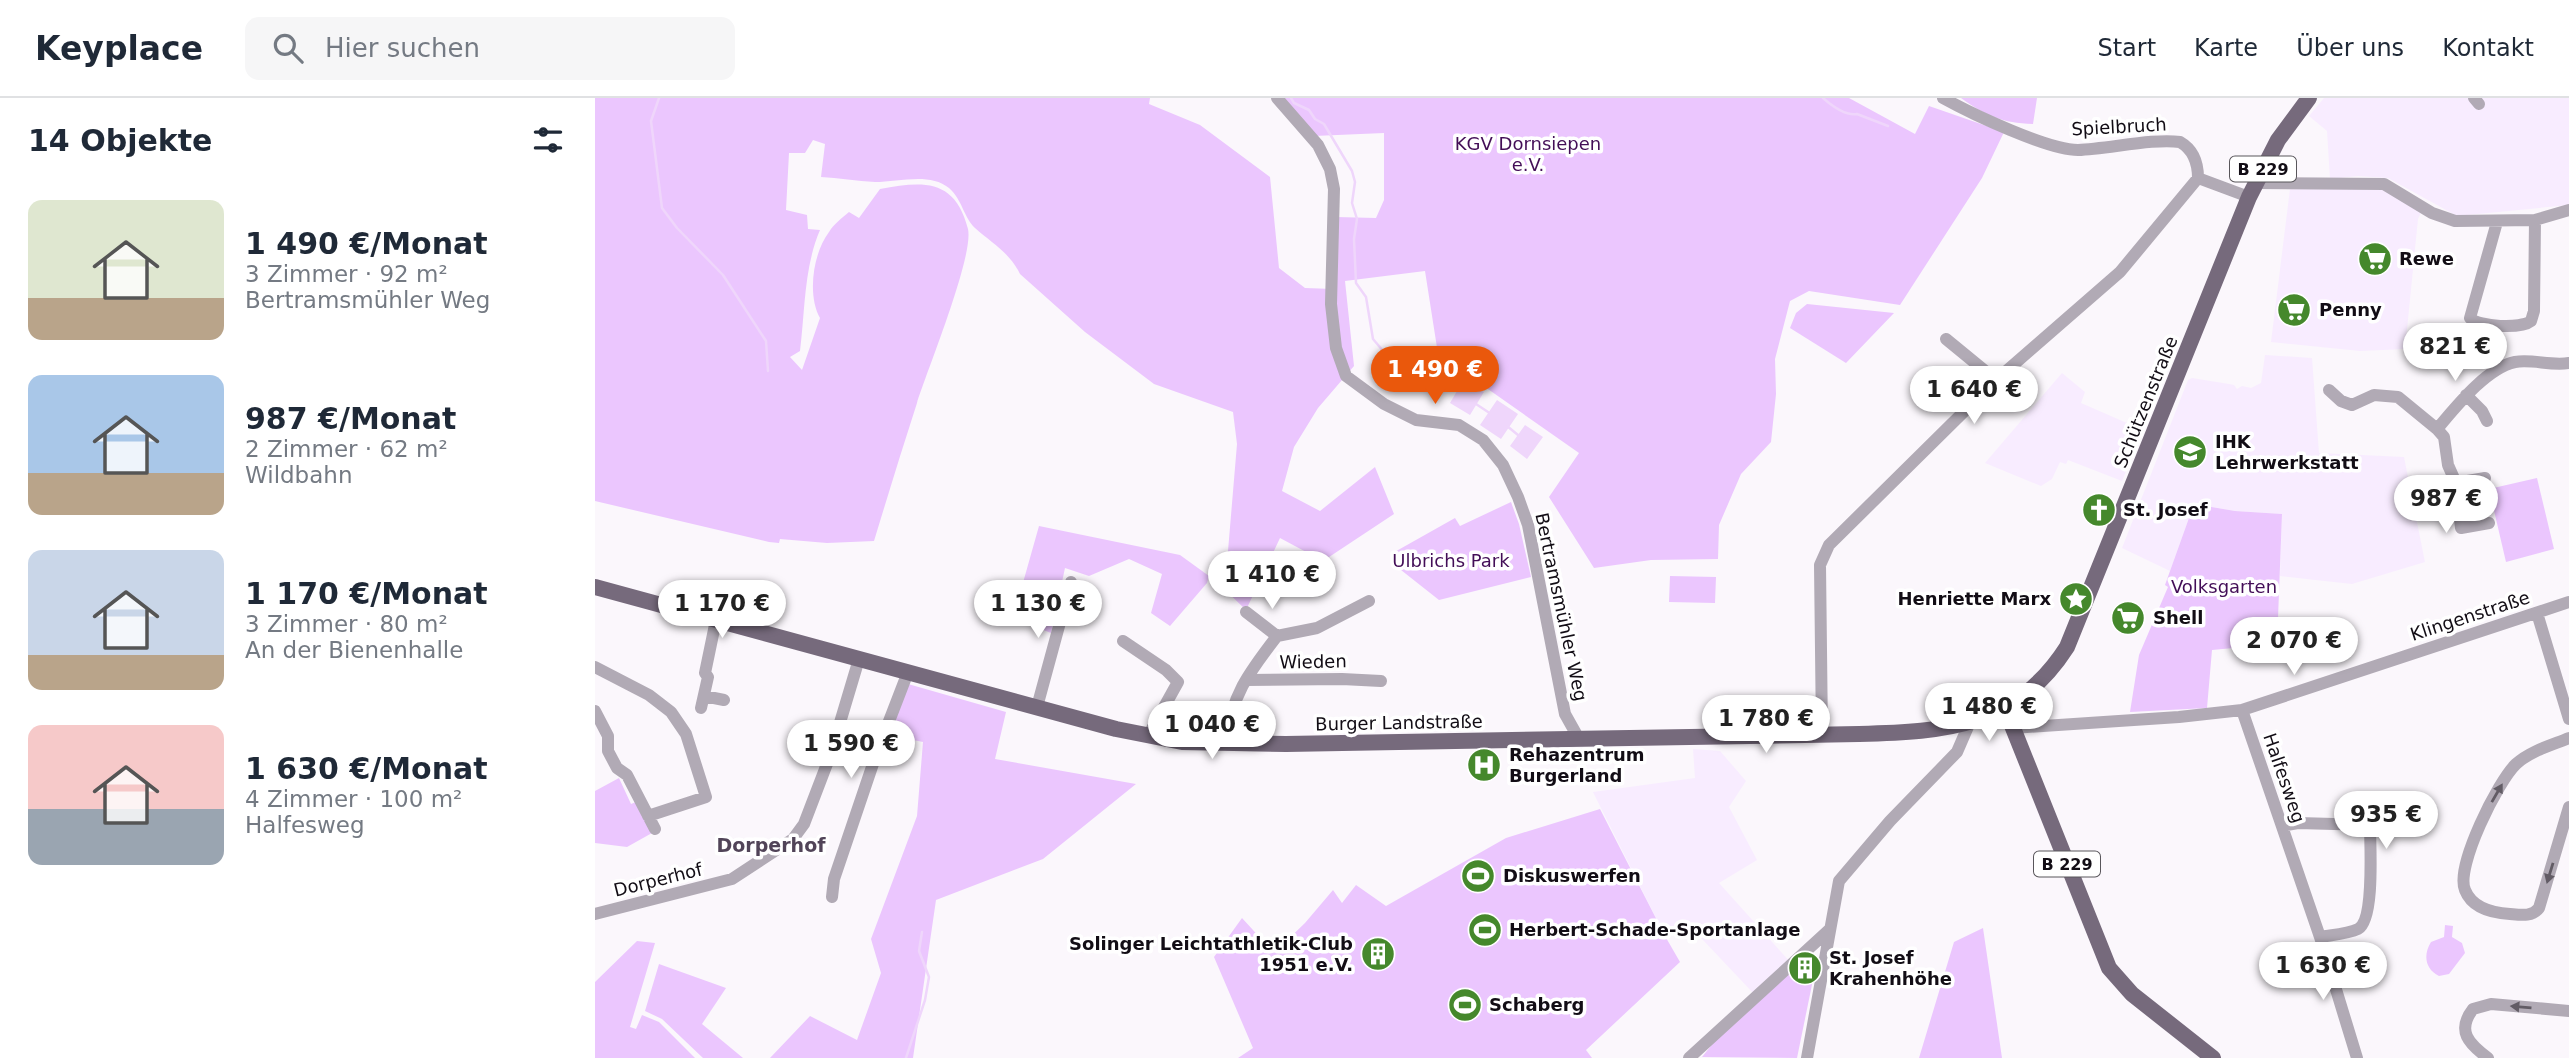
<!DOCTYPE html>
<html lang="de">
<head>
<meta charset="utf-8">
<style>
  :root { --surface:#fff; --page:#f6f6f7; --text:#1f2937; --muted:#747a83; --line:#e0e1e3; --accent:#ea580c }
  body { margin:0; font-family:"DejaVu Sans",sans-serif; background:var(--page); color:var(--text); height:100vh; display:flex; flex-direction:column; font-size:26px; white-space:nowrap }
  * { box-sizing:border-box; margin:0 }
  p { font-size:23px; color:var(--muted) }
  .icon { flex:none; width:38px; height:38px; fill:none; stroke:currentColor; stroke-width:2; stroke-linecap:round; stroke-linejoin:round }
  .map { position:relative; flex:1; overflow:hidden }
  .side { display:flex; flex-direction:column; background:var(--surface); width:595px }
  .side>* { flex:none }
  .price { position:absolute; translate:-50% -60px; padding:0 16px; border-radius:24px; background:#fff; color:#222; font-size:23px; line-height:46px; filter:drop-shadow(0 2px 4px #0008) }
  .price::after { content:''; position:absolute; left:50%; top:42px; width:21px; height:16px; margin-left:-10px; background:inherit; clip-path:polygon(0 0,100% 0,50% 100%) }
  .price.selected { background:var(--accent); color:#fff }
  ul { padding:0; list-style:none }
  li { display:flex; align-items:center; gap:21px; height:175px; padding:0 28px }
  li span { display:grid; place-items:center; flex:none; width:196px; height:140px; border-radius:14px; color:#555 }
  li>.icon { margin-inline-start:auto }
  span .icon { width:84px; height:84px; fill:#fffc; stroke-width:1 }
  li b { font-size:30px }
  h2 { display:flex; justify-content:space-between; align-items:center; height:84px; padding:0 28px; font-size:30px }
  header { display:flex; align-items:center; gap:42px; box-sizing:border-box; height:98px; padding:0 35px; background:var(--surface); border-bottom:2px solid var(--line) }
  header strong { font-size:33px }
  nav { display:flex; gap:38px; margin-inline-start:auto; font-size:24px }
  .search { width:490px; height:63px; background:var(--page); display:flex; align-items:center; gap:18px; box-sizing:border-box; padding:0 24px; border-radius:14px; color:var(--muted); font-size:26px }
  main { display:flex; flex:1; min-height:0 }
  .map>svg:first-child { display:block }
</style>
</head>
<body>
<header>
<strong>Keyplace</strong>
<div class="search"><svg class="icon" aria-label="search" viewBox="0 0 24 24"><circle cx="10" cy="10" r="6"/><path d="M15 15l6 6"/></svg>Hier suchen</div>
<nav><a>Start</a><a>Karte</a><a>Über uns</a><a>Kontakt</a></nav>
</header>
<main>
<section class="side">
<h2>14 Objekte<svg class="icon" aria-label="filters" viewBox="0 0 24 24"><path d="M4 7h16M4 17h16"/><circle cx="9" cy="7" r="2"/><circle cx="15" cy="17" r="2"/></svg></h2>
<ul>
<li><span style="background:linear-gradient(#dfe7d0 70%,#b9a48a 0)"><svg class="icon" aria-label="home" viewBox="0 0 24 24"><path d="M3 11l9-7 9 7M6 9v11h12V9"/></svg></span><div><b>1 490 €/Monat</b><p>3 Zimmer · 92 m²</p><p>Bertramsmühler Weg</p></div></li>
<li><span style="background:linear-gradient(#a9c7e8 70%,#b9a48a 0)"><svg class="icon" aria-label="home" viewBox="0 0 24 24"><path d="M3 11l9-7 9 7M6 9v11h12V9"/></svg></span><div><b>987 €/Monat</b><p>2 Zimmer · 62 m²</p><p>Wildbahn</p></div></li>
<li><span style="background:linear-gradient(#c9d6e8 75%,#b9a48a 0)"><svg class="icon" aria-label="home" viewBox="0 0 24 24"><path d="M3 11l9-7 9 7M6 9v11h12V9"/></svg></span><div><b>1 170 €/Monat</b><p>3 Zimmer · 80 m²</p><p>An der Bienenhalle</p></div></li>
<li><span style="background:linear-gradient(#f6c9c9 60%,#9aa5b1 0)"><svg class="icon" aria-label="home" viewBox="0 0 24 24"><path d="M3 11l9-7 9 7M6 9v11h12V9"/></svg></span><div><b>1 630 €/Monat</b><p>4 Zimmer · 100 m²</p><p>Halfesweg</p></div></li>
</ul>
</section>
<div class="map">
<svg width="1974" height="960" viewBox="0 0 1974 960">
  <rect width="100%" height="100%" fill="#fbf7fc"/>
  <path fill="#f8ecff" d="M1729 0H1974V107L1862 118 1793 80 1763 78 1735 81 1732 33 1714 18Z
    M1783 88 1827 112 1823 121 1810 251 1765 253 1676 244 1695 91Z
    M1670 257 1717 260 1724 355 1809 359 1830 464 1757 486 1685 478 1687 416 1640 413 1599 406 1575 473 1527 450 1593 282 1597 280 1634 286 1639 287 1642 291 1647 288 1656 290 1666 285Z
    M1467 275 1490 294 1486 305 1548 332 1527 383 1473 362 1471 366 1465 364 1457 381 1446 388 1390 365Z
    M1098 651 1125 653 1151 683 1134 709 1162 762 1124 785 1196 865 1161 898 1090 823 1070 838 998 694 1100 680Z"/>
  <path fill="#ebc6fe" d="M0 0H555L554 6 605 27 675 79 684 170 710 190 738 191 741 119 781 120 789 102V35L719 38 686 0H1254L1320 36 1334 8 1409 34 1387 80 1305 207 1214 193 1195 203 1180 261 1181 296 1176 344 1146 376 1124 427 1123 461 1056 462 999 470 954 399 984 355 843 256 830 173 750 183 759 268 723 310 699 349 687 393 725 413 780 369 799 416 728 463 685 440 651 512 622 484 631 470 633 453 642 346 638 314 559 286 490 234 425 176C415 155 397 145 380 130 369 120 367 101 354 90 335 74 303 84 280 84 262 83 243 80 226 79L230 46 218 42 210 55H194L191 112 212 117 213 131 225 132C209 169 210 213 205 253L195 259 207 272 225 220C212 197 218 155 234 134 239 126 247 120 254 114L264 120 285 91C328 83 360 80 373 131 379 158 332 273 322 305 307 351 293 397 279 443L232 445 185 441 184 445 174 444 0 403Z
    M1366 0H1442L1438 26C1407 25 1391 18 1366 0Z
    M1212 206 1299 215 1251 265 1195 230 1201 215Z
    M1942 380 1959 451 1911 464 1894 391Z
    M916 404 924 426 936 479 844 502 806 472 796 456 860 420 865 428Z
    M1599 406 1640 413 1687 416 1682 546 1617 552 1612 610 1535 614 1544 557 1573 489 1570 487Z
    M444 428 585 457 614 478 612 485 575 528 556 515 567 476 534 461 494 478 470 470 456 535 418 520Z
    M1075 478 1121 479 1120 505 1074 504Z
    M313 586 411 614 400 661 541 686 448 761 341 802 318 960H175L215 918 262 942 286 875 276 841 322 718 328 644 293 637Z
    M24 680 36 706 41 704 57 735 32 749 0 745V693Z
    M1005 711 1070 838 1085 864 991 952 997 960H643L658 950 619 859 647 820 679 855 710 825 738 792 747 805 761 787 791 808 911 740Z
    M1850 827 1858 828 1857 839 1867 845 1870 855 1854 876 1844 878C1830 871 1828 857 1836 844L1849 839Z
    M1388 830 1407 960H1324L1359 844Z
    M42 843 60 845 35 929 41 931 47 917 64 924 100 960H0V884Z
    M1206 860 1221 867 1202 960 1107 959 1119 944Z
    M64 866 131 890 107 926 148 960H108L67 921 50 913Z"/>
  <path fill="#efd6fb" d="M869 281 889 294 875 317 855 305Z
    M902 302 923 316 906 341 885 327Z
    M930 327 948 339 932 361 915 348Z"/>
  <g fill="none" stroke-linecap="round" stroke-linejoin="round">
    <path stroke="#efd6fb" stroke-width="2.5" d="M64 0 56 23 67 110 82 130 128 177 171 243 173 273
      M696 0 699 5 714 12 720 21 729 26 757 73 760 84 757 105 762 121 759 141 761 185 771 199 778 241 789 254 864 294
      M1228 0C1236 7 1251 18 1262 16L1293 28
      M881 306 896 316
      M912 328 923 337
      M311 960 330 902 334 879 324 853 327 834"/>
    <path stroke="#b1aab5" stroke-width="12" d="M682 0 723 47 735 71 739 91 736 206 741 250 751 278 789 306 821 322 864 327 888 342 908 367 923 399 933 427 970 616 984 641
      M1348 0C1377 16 1453 52 1483 52 1513 51 1559 40 1585 44 1599 52 1603 65 1603 80
      M1879 0 1884 6
      M1660 85 1789 86 1837 115 1860 123 1940 122 1974 112
      M1902 124 1875 220C1884 229 1926 231 1936 223L1939 213 1940 122
      M1351 241 1401 282
      M1734 292 1746 303 1757 307 1779 297 1803 299 1842 331
      M1871 297 1887 313 1892 323
      M1861 385 1890 380
      M1894 425 1866 430 1861 385 1853 367 1849 339 1842 331C1860 310 1891 270 1920 264 1937 261 1956 268 1974 265
      M651 514 682 538
      M1942 515 1974 621
      M528 543 571 572 583 584 553 638
      M0 569 54 597 76 614 91 636 111 699 53 718
      M651 582 747 581 786 583
      M109 598 129 602
      M442 609 476 484
      M106 610 113 579 110 575 121 522
      M1647 612 1725 839 1762 960
      M0 613 13 638V653L22 670 32 677 60 731
      M1418 630 1584 619 1647 612 1974 504
      M1227 637 1225 467 1234 447 1401 282 1525 174 1603 80 1654 99
      M1974 640C1957 647 1935 653 1921 666 1903 683 1860 769 1870 792 1877 810 1898 815 1915 816 1926 817 1937 819 1944 810L1974 709
      M632 645C634 600 655 573 682 538L722 530 774 503
      M235 658 281 657
      M1775 727 1800 728
      M1687 728 1703 725 1775 727C1775 747 1780 822 1763 831 1753 836 1736 837 1725 839
      M237 799 239 781 281 657 313 574
      M0 816 137 781 198 741 209 726 235 658 264 561
      M1094 960 1234 832
      M1212 960 1244 783 1295 723 1362 654 1375 624
      M1893 960C1874 946 1861 933 1878 911L1896 906 1974 913"/>
    <path stroke="#766a7c" stroke-width="16" d="M0 489 521 631 587 644 691 646 1264 636C1351 634 1421 629 1472 549L1654 99 1683 42 1714 0
      M1410 610 1514 870 1537 896 1618 960"/>
  </g>
  <defs><path id="oneway-solid" d="M-6-.8H1V-3.2L6.5 0L1 3.2V.8H-6Z" transform="scale(1.75)"/></defs>
  <g fill="#625c65">
    <use href="#oneway-solid" transform="translate(1902 695) rotate(-60)"/>
    <use href="#oneway-solid" transform="translate(1955 775) rotate(107)"/>
    <use href="#oneway-solid" transform="translate(1926 909) rotate(-175)"/>
  </g>
  <defs>
    <g id="supermarket-disc" transform="scale(1.75)"><circle r="9.5" fill="#45882c" stroke="#fff"/><path d="M-6-5.5h2.5l.6 2H6L4.5 2H-2.5L-4.4-4H-6ZM-1.5 3.2a1.3 1.3 0 1 0 .1 0ZM3 3.2a1.3 1.3 0 1 0 .1 0Z" fill="#fff"/></g>
    <g id="school-disc" transform="scale(1.75)"><circle r="9.5" fill="#45882c" stroke="#fff"/><path d="M0-5L7-2L0 1L-7-2ZM-4 1L0 2.5L4 1V4Q0 6-4 4Z" fill="#fff"/></g>
    <g id="church-disc" transform="scale(1.75)"><circle r="9.5" fill="#45882c" stroke="#fff"/><path d="M-1.2-6h2.4v3.5h3.3v2.4h-3.3V6h-2.4V-.1h-3.3v-2.4h3.3Z" fill="#fff"/></g>
    <g id="sight-disc" transform="scale(1.75)"><circle r="9.5" fill="#45882c" stroke="#fff"/><path d="M0-6L1.8-2.2L6-1.7L2.9 1.2L3.7 5.4L0 3.3L-3.7 5.4L-2.9 1.2L-6-1.7L-1.8-2.2Z" fill="#fff"/></g>
    <g id="hospital-disc" transform="scale(1.75)"><circle r="9.5" fill="#45882c" stroke="#fff"/><path d="M-5-5h3v3.5h4V-5h3V5h-3V1.5h-4V5h-3Z" fill="#fff"/></g>
    <g id="stadium-disc" transform="scale(1.75)"><circle r="9.5" fill="#45882c" stroke="#fff"/><path d="M0-5a6.5 5 0 1 0 0 10a6.5 5 0 1 0 0-10ZM-3.5-1.8h7v3.6h-7Z" fill="#fff"/></g>
    <g id="building-disc" transform="scale(1.75)"><circle r="9.5" fill="#45882c" stroke="#fff"/><path d="M-4-6H4V6H1V3H-1V6H-4ZM-2.5-4.3h1.7v1.8h-1.7ZM.8-4.3h1.7v1.8H.8ZM-2.5-1h1.7V.8h-1.7ZM.8-1h1.7V.8H.8Z" fill="#fff"/></g>
  </defs>
  <g fill-rule="evenodd">
    <use href="#supermarket-disc" x="1780" y="161"/>
    <use href="#supermarket-disc" x="1699" y="212"/>
    <use href="#school-disc" x="1595" y="354"/>
    <use href="#church-disc" x="1504" y="412"/>
    <use href="#sight-disc" x="1481" y="501"/>
    <use href="#supermarket-disc" x="1533" y="520"/>
    <use href="#hospital-disc" x="889" y="667"/>
    <use href="#stadium-disc" x="883" y="778"/>
    <use href="#stadium-disc" x="890" y="832"/>
    <use href="#building-disc" x="783" y="856"/>
    <use href="#building-disc" x="1210" y="870"/>
    <use href="#stadium-disc" x="870" y="907"/>
  </g>
  <g text-anchor="middle" stroke-width="7" stroke-linejoin="round" paint-order="stroke">
    <g fill="#fff" stroke="#59565b" stroke-width="2">
      <rect x="1635" y="58.5" width="66" height="25" rx="5"/>
      <rect x="1439" y="753.5" width="66" height="25" rx="5"/>
    </g>
    <g font-size="16" font-weight="bold" fill="#120d15">
      <text x="1668" y="77">B 229</text>
      <text x="1472" y="772">B 229</text>
    </g>
    <g font-size="18" fill="#120d15" stroke="#fff">
      <text transform="translate(1524 29) rotate(-3)" y="6">Spielbruch</text>
      <text transform="translate(1551 304) rotate(-68)" y="6">Schützenstraße</text>
      <text transform="translate(966 509) rotate(78)" y="6">Bertramsmühler Weg</text>
      <text transform="translate(1875 518) rotate(-18)" y="6">Klingenstraße</text>
      <text transform="translate(718 564) rotate(-1)" y="6">Wieden</text>
      <text transform="translate(804 625) rotate(-1)" y="6">Burger Landstraße</text>
      <text transform="translate(1689 680) rotate(71)" y="6">Halfesweg</text>
      <text transform="translate(63 782) rotate(-14)" y="6">Dorperhof</text>
    </g>
    <g font-size="18" fill="#430e57" stroke="#fff">
      <text x="933" y="52">KGV Dornsiepen<tspan x="933" dy="21">e.V.</tspan></text>
      <text x="856" y="469">Ulbrichs Park</text>
      <text x="1629" y="495">Volksgarten</text>
    </g>
    <g font-size="18" font-weight="bold" fill="#120d15" stroke="#fff" text-anchor="start">
      <text x="1804" y="167">Rewe</text>
      <text x="1724" y="218">Penny</text>
      <text x="1620" y="350">IHK<tspan x="1620" dy="21">Lehrwerkstatt</tspan></text>
      <text x="1528" y="418">St. Josef</text>
      <text x="1456" y="507" text-anchor="end">Henriette Marx</text>
      <text x="1558" y="526">Shell</text>
      <text x="914" y="663">Rehazentrum<tspan x="914" dy="21">Burgerland</tspan></text>
      <text x="908" y="784">Diskuswerfen</text>
      <text x="914" y="838">Herbert-Schade-Sportanlage</text>
      <text x="758" y="852" text-anchor="end">Solinger Leichtathletik-Club<tspan x="758" dy="21">1951 e.V.</tspan></text>
      <text x="1234" y="866">St. Josef<tspan x="1234" dy="21">Krahenhöhe</tspan></text>
      <text x="894" y="913">Schaberg</text>
    </g>
    <g font-size="19" font-weight="bold" fill="#514458" stroke="#fff">
      <text x="176" y="754">Dorperhof</text>
    </g>
  </g>
</svg>
<b class="price" style="left:1860px;top:285px">821 €</b>
<b class="price selected" style="left:840px;top:308px">1 490 €</b>
<b class="price" style="left:1379px;top:328px">1 640 €</b>
<b class="price" style="left:1851px;top:437px">987 €</b>
<b class="price" style="left:677px;top:513px">1 410 €</b>
<b class="price" style="left:127px;top:542px">1 170 €</b>
<b class="price" style="left:443px;top:542px">1 130 €</b>
<b class="price" style="left:1699px;top:579px">2 070 €</b>
<b class="price" style="left:1394px;top:645px">1 480 €</b>
<b class="price" style="left:1171px;top:657px">1 780 €</b>
<b class="price" style="left:617px;top:663px">1 040 €</b>
<b class="price" style="left:256px;top:682px">1 590 €</b>
<b class="price" style="left:1791px;top:753px">935 €</b>
<b class="price" style="left:1728px;top:904px">1 630 €</b>
</div>
</main>
</body>
</html>
